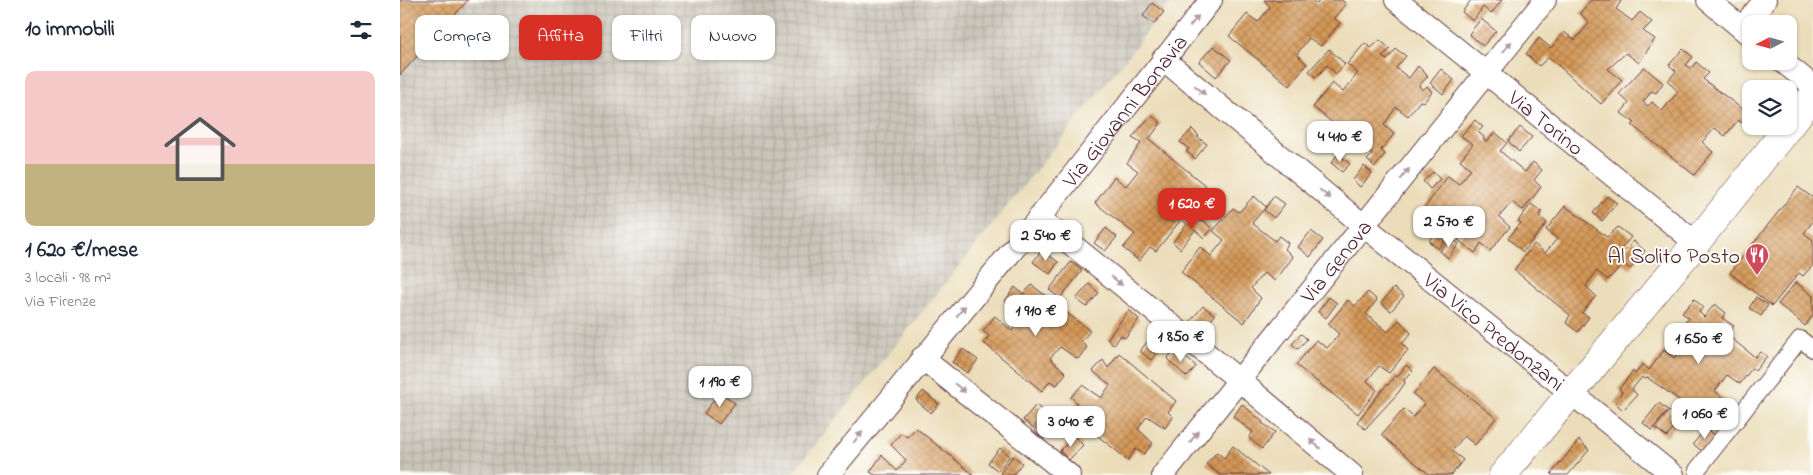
<!DOCTYPE html>
<html lang="it">
<head>
<meta charset="utf-8">
<style>
  :root { --surface:#fff; --page:#f6f6f7; --text:#1f2937; --muted:#747a83; --accent:#d93025 }
  body { margin:0; font-family:"Indie Flower",sans-serif; background:var(--page); color:var(--text); height:100vh; display:flex; flex-direction:column; font-size:19px; white-space:nowrap }
  * { box-sizing:border-box; margin:0 }
  p { font-size:16px; color:var(--muted) }
  .icon { flex:none; width:28px; height:28px; fill:none; stroke:currentColor; stroke-width:2; stroke-linecap:round; stroke-linejoin:round }
  .map { position:relative; flex:1; overflow:hidden }
  .side { display:flex; flex-direction:column; background:var(--surface); width:400px }
  .side>* { flex:none }
  .top-card { position:absolute; left:15px; top:15px; width:475px; height:45px; display:flex; gap:10px }
  .needle { width:32px; rotate:264deg }
  .controls { position:absolute; left:1342px; top:15px; display:grid; gap:10px }
  .controls a { display:grid; place-items:center; width:55px; height:55px; border-radius:10px; background:var(--surface); box-shadow:0 1px 4px #0004; font-size:25px }
  .price { position:absolute; translate:-50% -42px; padding:0 11px; border-radius:10px; background:#fff; color:#222; font-size:16px; line-height:32px; filter:drop-shadow(0 1px 2px #0008) }
  .price::after { content:''; position:absolute; left:50%; top:30px; width:15px; height:11px; margin-left:-8px; background:inherit; clip-path:polygon(0 0,100% 0,50% 100%) }
  .price.on { background:var(--accent); color:#fff }
  ul { padding:0; list-style:none }
  li { display:grid; align-content:center; gap:10px; height:265px; padding:0 25px }
  li span { display:grid; place-items:center; height:155px; border-radius:10px; color:#555 }
  li>.icon { margin-inline-start:auto }
  span .icon { width:90px; height:90px; fill:#fffc; stroke-width:1 }
  li b { font-size:21px }
  h2 { display:flex; justify-content:space-between; align-items:center; height:60px; padding:0 25px; font-size:21px }
  .pill { padding:0 18px; border-radius:10px; background:var(--surface); box-shadow:0 1px 4px #0004; font-size:18px; line-height:45px }
  .pill.on { background:var(--accent); color:#fff }
  main { display:flex; flex:1; min-height:0 }
  .map>svg:first-child { display:block }
</style>
</head>
<body>
<main>
<section class="side">
<h2>10 immobili<svg class="icon" aria-label="filters" viewBox="0 0 24 24"><path d="M4 7h16M4 17h16"/><circle cx="9" cy="7" r="2"/><circle cx="15" cy="17" r="2"/></svg></h2>
<ul>
<li><span style="background:linear-gradient(#f6c9c9 60%,#c2b280 0)"><svg class="icon" aria-label="home" viewBox="0 0 24 24"><path d="M3 11l9-7 9 7M6 9v11h12V9"/></svg></span><div><b>1 620 €/mese</b><p>3 locali · 98 m²</p><p>Via Firenze</p></div></li>
</ul>
</section>
<div class="map">
<svg width="1413" height="475" viewBox="0 0 1413 475">
  <defs>
    <pattern id="industrial-grid" width="8" height="8" patternUnits="userSpaceOnUse" patternTransform="scale(1.25)"><rect width="8" height="8" fill="#c9c4b8"/><path d="M0 4h8M4 0v8" fill="none" stroke="#aea89e"/></pattern>
    <pattern id="building-cross-hatch" width="8" height="8" patternUnits="userSpaceOnUse" patternTransform="scale(1.25)"><rect width="8" height="8" fill="#d49857"/><path d="M0 0l8 8M0 8l8-8" fill="none" stroke="#ae7b48"/></pattern>
  </defs>
  <rect width="100%" height="100%" fill="#fdfcf7"/>
  <filter id="ink" filterUnits="userSpaceOnUse"><feTurbulence type="fractalNoise" baseFrequency=".02" numOctaves="2"/><feDisplacementMap in="SourceGraphic" scale="10" xChannelSelector="R" yChannelSelector="G"/><feConvolveMatrix kernelMatrix="1 2 1 2 8 2 1 2 1" color-interpolation-filters="sRGB"/></filter>
  <filter id="wash" filterUnits="userSpaceOnUse"><feTurbulence type="fractalNoise" baseFrequency=".0096" numOctaves="4" result="noise"/><feDisplacementMap in="SourceGraphic" scale="20" xChannelSelector="R" yChannelSelector="G"/><feGaussianBlur stdDeviation="1.12" result="paint"/><feColorMatrix in="noise" values="0 0 0 0 0 0 0 0 0 0 0 0 0 0 0 0 0 1.4 0 .05"/><feComposite in="paint" operator="in"/></filter>
  <g filter="url(#wash)">
    <rect width="100%" height="100%" fill="#ebddb9"/>
    <path fill="url(#industrial-grid)" d="M0 0H773L391 475H0Z"/>
    <g id="blocks">
      <path fill="url(#building-cross-hatch)" d="M0 0H68L0 75Z
        M864 0H912L917 4 920 0H942L946 4 934 18 940 23 921 46 909 38 897 54 907 64 890 86 829 36 847 14 858 22 870 7Z
        M1071 0H1102L1091 14 1083 7 1073 21 1062 12Z
        M1191 0H1220L1221 1 1216 9 1232 21 1240 12 1252 22 1243 31 1255 39 1239 63 1226 53 1208 69 1222 80 1201 104 1149 57 1139 66 1126 54 1139 38 1151 48 1164 32 1175 40 1189 23 1180 13Z
        M752 3 764 12 754 24 743 16Z
        M1081 19 1096 31 1083 46 1069 34Z
        M980 40 990 49 982 57 987 60 996 49 1006 56 996 68 1009 78 1018 66 1028 76 1019 86 1023 90 1027 86 1032 92 1024 102 1020 101 1008 116 996 107 984 125 994 134 981 150 985 154 975 167 967 160 972 155 913 107 932 83 943 92 958 73 947 64 965 43 971 48Z
        M813 46 831 60 816 77 799 62Z
        M929 49 945 64 936 74 927 65 916 78 909 71Z
        M1283 49 1293 57 1286 65 1291 68 1296 62 1309 73 1303 79 1342 109 1351 97V120L1347 126 1338 120 1325 136 1315 128 1302 142 1313 152 1294 175 1232 125 1235 123 1221 113 1229 103 1219 94 1244 67 1263 83 1256 93 1252 91 1243 102 1248 106 1252 102 1262 111 1278 92 1268 81 1276 71 1269 65Z
        M1041 69 1054 80 1043 94 1030 83Z
        M751 115 761 123 749 139 807 187 756 251 750 247 739 261 723 248 735 234 695 203 714 177 726 186 738 171 727 163 741 143 732 138Z
        M1075 120 1083 127 1078 132 1084 137 1083 139 1087 142 1095 132 1107 143 1100 151 1125 172 1133 162 1142 170 1134 180 1141 187 1123 210 1112 202 1099 217 1110 227 1090 251 1081 243 1075 253 1058 240 1066 231 1043 213 1037 222 1022 211 1048 176 1059 184 1071 169 1060 160 1073 144 1061 136Z
        M1120 127 1132 137 1119 152 1108 141Z
        M792 129 799 136 797 137 807 144 795 159 786 151 789 149 780 142Z
        M938 154 950 164 942 172 931 163Z
        M964 166 972 173 960 187 953 180Z
        M1033 172 1040 179 1030 189 1023 181Z
        M1398 187 1413 198V221L1404 233 1413 240V265L1403 276 1399 273 1372 306 1330 273Z
        M854 196 866 207 852 223 875 241 879 236 888 243 885 249 893 257 875 281 864 273 851 288 861 298 844 323 781 272 800 247 811 256 824 240 813 231 833 208 839 212Z
        M874 196 885 204 874 218 864 210Z
        M1207 196 1217 203 1202 221 1193 213Z
        M1131 204 1142 212 1139 216 1147 223 1123 252 1108 238 1121 223 1118 221Z
        M1165 206 1207 237 1218 227 1231 237 1221 249 1224 251 1234 241 1245 251 1230 269 1223 263 1208 280 1197 271 1186 286 1196 296 1182 313 1189 317 1178 332 1166 323 1170 315 1114 270 1134 244 1145 253 1157 239 1146 230Z
        M790 211 801 222 803 220 812 229 804 238 795 230 780 249 773 242 787 224 783 220Z
        M1039 227 1049 235 1038 249 1029 241Z
        M706 228 717 237 705 251 694 243Z
        M911 231 923 240 910 257 898 247Z
        M1051 238 1059 244 1048 258 1040 251Z
        M642 250 658 262 650 274 633 262Z
        M671 262 682 271 660 298 649 290Z
        M1396 282 1413 296V315L1405 326 1378 304Z
        M689 284 699 293 687 307 676 299Z
        M632 285 690 331 681 342 687 347 678 359 660 347 650 358 666 373 657 385 650 381 642 391 584 343 589 336 583 331 595 316 612 331 623 316 605 301 615 287 623 294Z
        M994 288 1004 296 991 311 981 303Z
        M968 292 977 300 966 314 988 332 999 320 1011 333 1002 344 1008 350 989 373 979 366 967 381 977 390 958 414 896 365 916 340 927 348 939 334 928 324 948 300 955 306Z
        M929 297 937 303 926 318 918 312Z
        M1356 297 1368 305 1361 316 1349 308Z
        M1294 299 1303 307 1299 312 1304 317 1315 304 1326 313 1322 318 1334 326 1327 335 1355 357 1360 352 1367 356 1355 371 1352 368 1340 384 1327 375 1315 391 1326 400 1324 403 1334 413 1323 426 1316 419 1312 423 1248 378 1244 379 1242 377 1232 389 1237 395 1223 410 1215 403 1222 392 1219 389 1233 371 1235 374 1243 364 1249 370 1264 350 1274 358 1286 344 1275 334 1289 318 1282 313Z
        M803 306 815 315 802 333 789 323Z
        M729 310 739 319 725 338 721 335 714 345 707 339Z
        M901 334 907 339 898 349 892 344Z
        M751 337 762 346 751 360 740 351Z
        M563 349 578 360 567 373 552 362Z
        M775 349 796 366 787 377 767 359Z
        M719 353 776 401 768 412 773 417 765 428 747 416 738 429 753 443 744 454 736 449 728 460 669 413 677 403 671 397 682 385 701 398 710 385 693 371 703 360 708 368Z
        M1006 365 1013 371 1004 380 1005 383 998 393 965 429 957 422 987 384 988 385 995 375 997 377Z
        M1034 369 1096 418 1075 445 1064 436 1052 451 1063 460 1051 475H1030L981 435 1004 409 1013 417 1025 404 1013 394Z
        M523 391 539 404 531 413 516 400Z
        M320 392 335 403 319 424 304 413Z
        M1259 403 1268 410 1252 430 1243 423Z
        M842 404 863 422 862 423 875 432 862 449 849 438 853 432 833 417Z
        M636 405 646 413 633 428 623 420Z
        M1269 411 1280 420 1267 437 1255 428Z
        M648 414 658 422 644 439 634 430Z
        M516 428 573 474 572 475H475L470 472 482 455 497 471 506 460 491 445 501 433 507 437Z
        M1306 428 1316 436 1303 452 1293 444Z
        M674 436 683 445 669 460 660 451Z
        M1179 440 1189 450 1168 475H1152L1151 474Z
        M833 446 869 475H820L806 464 817 452 824 458Z
        M600 448 610 456 598 471 588 463Z
        M613 456 622 463 613 475H603L600 473Z"/>
    </g>
  </g>
  <g filter="url(#ink)">
    <use href="#blocks" fill-opacity="0" stroke="#623c40" stroke-width="1"/>
    <g fill="none" stroke-linecap="round" stroke-linejoin="round">
      <g stroke="#623c40" stroke-width="18">
        <path id="pedestrian" d="M1297 470 1400 339 1413 349"/>
      </g>
      <g stroke="#623c40" stroke-width="24">
        <g id="minor">
          <path id="s1" d="M996 0 1296 243"/>
          <path d="M1308 0 1351 36"/>
          <path d="M1342 28 1365 0"/>
          <path id="s2" d="M763 59 963 225 1273 475"/>
          <path d="M1382 61 1413 86"/>
          <path d="M639 218 839 380 952 475"/>
          <path d="M522 358 669 475"/>
          <path id="s3" d="M428 475 639 218 811 0"/>
          <path id="s4" d="M763 475 1145 0"/>
        </g>
      </g>
      <g stroke="#623c40" stroke-width="29">
        <path id="tertiary" d="M1103 475 1296 243 1413 96"/>
      </g>
      <use href="#pedestrian" stroke="#fff" stroke-width="16"/>
      <use href="#minor" stroke="#fff" stroke-width="22"/>
      <use href="#tertiary" stroke="#fff" stroke-width="28"/>
    </g>
    <defs><path id="oneway-solid" d="M-6-.8H1V-3.2L6.5 0L1 3.2V.8H-6Z" transform="scale(1.25)"/></defs>
    <g fill="#ae9aa0">
      <use href="#oneway-solid" transform="translate(794 21) rotate(-51)"/>
      <use href="#oneway-solid" transform="translate(1107 47) rotate(-51)"/>
      <use href="#oneway-solid" transform="translate(800 90) rotate(40)"/>
      <use href="#oneway-solid" transform="translate(1005 174) rotate(-51)"/>
      <use href="#oneway-solid" transform="translate(925 194) rotate(40)"/>
      <use href="#oneway-solid" transform="translate(717 281) rotate(39)"/>
      <use href="#oneway-solid" transform="translate(561 311) rotate(-50)"/>
      <use href="#oneway-solid" transform="translate(560 388) rotate(39)"/>
      <use href="#oneway-solid" transform="translate(458 437) rotate(-51)"/>
      <use href="#oneway-solid" transform="translate(794 437) rotate(-52)"/>
      <use href="#oneway-solid" transform="translate(915 444) rotate(-140)"/>
    </g>
  </g>
  <defs>
    <g id="restaurant-pin" transform="scale(1.25)"><path d="M0 17L-7.5 6A9.5 9.5 0 1 1 7.5 6Z" fill="#d1495b" stroke="#fdfcf7"/><path d="M-5-6h1v4h1v-4h1v4h1v-4h1v5L-1.5 .5V6h-2V.5L-5-1ZM5-6V6H3V1.5H1.5Q1.5-4 5-6Z" fill="#fff"/></g>
  </defs>
  <g fill-rule="evenodd">
    <use href="#restaurant-pin" x="1357" y="255"/>
  </g>
  <g text-anchor="middle" stroke-width="4" stroke-linejoin="round" paint-order="stroke">
    <g font-size="22" fill="#4a1f2b" stroke="#fdfcf7">
      <text dy="8" stroke="none"><textPath href="#s3" startOffset="470">Via Giovanni Bonavia</textPath></text>
      <text dy="8" stroke="none"><textPath href="#s1" startOffset="194">Via Torino</textPath></text>
      <text dy="8" stroke="none"><textPath href="#s4" startOffset="275">Via Genova</textPath></text>
      <text dy="8" stroke="none"><textPath href="#s2" startOffset="429">Via Vico Predonzani</textPath></text>
    </g>
    <g font-size="22" fill="#4a1f2b" stroke="#fdfcf7" text-anchor="end">
      <text x="1340" y="263">Al Solito Posto</text>
    </g>
  </g>
</svg>
<div class="controls">
<a><svg class="needle" viewBox="-14 -14 28 28"><path d="M0-13l5 13h-10z" fill="#e53935"/><path d="M0 13l5-13h-10z" fill="#747a83"/></svg></a>
<a><svg class="icon" aria-label="layers" viewBox="0 0 24 24"><path d="M12 4l9 5-9 5-9-5zM3 14l9 5 9-5"/></svg></a>
</div>
<b class="price" style="left:940px;top:163px">4 410 €</b>
<b class="price on" style="left:792px;top:230px">1 620 €</b>
<b class="price" style="left:1049px;top:248px">2 570 €</b>
<b class="price" style="left:646px;top:262px">2 540 €</b>
<b class="price" style="left:636px;top:337px">1 910 €</b>
<b class="price" style="left:781px;top:363px">1 850 €</b>
<b class="price" style="left:1299px;top:365px">1 650 €</b>
<b class="price" style="left:320px;top:408px">1 190 €</b>
<b class="price" style="left:1305px;top:440px">1 060 €</b>
<b class="price" style="left:671px;top:448px">3 040 €</b>
<div class="top-card">
<a class="pill">Compra</a>
<a class="pill on">Affitta</a>
<a class="pill">Filtri</a>
<a class="pill">Nuovo</a>
</div>
</div>
</main>
</body>
</html>
